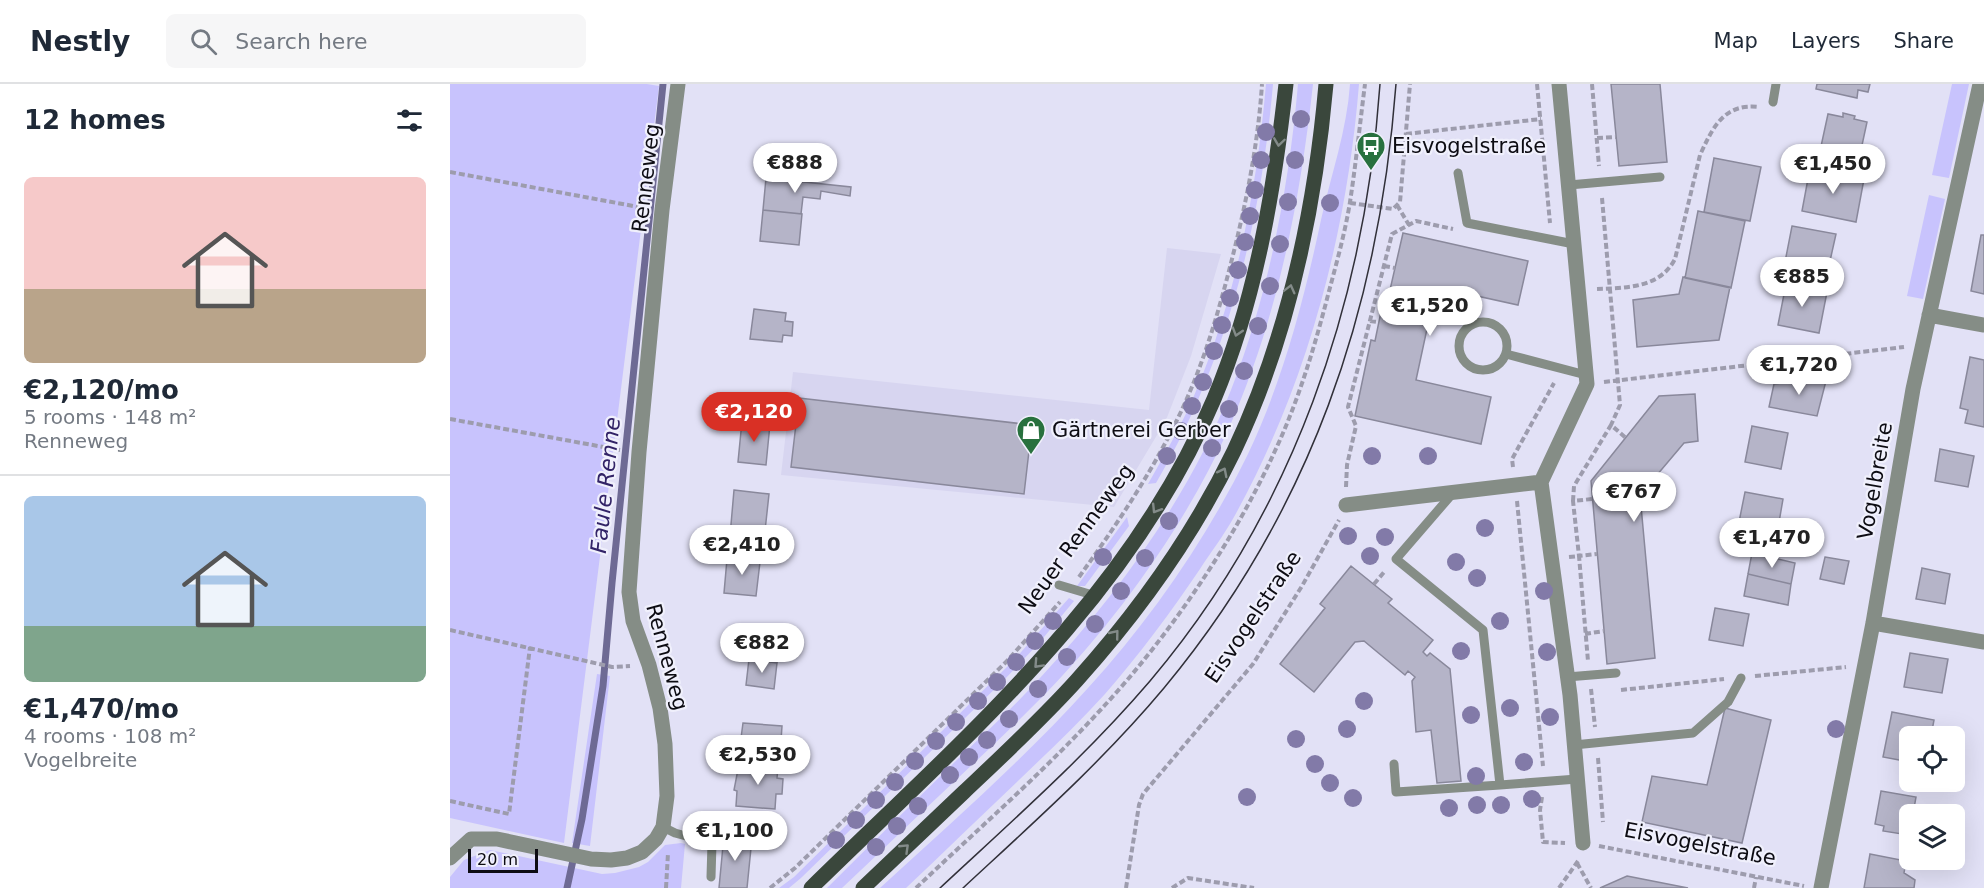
<!DOCTYPE html>
<html lang="en">
<head>
<meta charset="utf-8">
<style>
  :root { --surface:#fff; --page:#f6f6f7; --text:#1f2937; --muted:#747a83; --line:#e0e1e3; --accent:#d93025 }
  body { margin:0; font-family:"DejaVu Sans",sans-serif; background:var(--page); color:var(--text); height:100vh; display:flex; flex-direction:column; font-size:22px; white-space:nowrap }
  * { box-sizing:border-box; margin:0 }
  p { font-size:20px; color:var(--muted) }
  .icon { flex:none; width:33px; height:33px; fill:none; stroke:currentColor; stroke-width:2; stroke-linecap:round; stroke-linejoin:round }
  .map { position:relative; flex:1; overflow:hidden }
  .sheet { display:flex; flex-direction:column; background:var(--surface); width:450px }
  .sheet>* { flex:none }
  .controls { position:absolute; left:1449px; top:642px; display:grid; gap:12px }
  .controls a { display:grid; place-items:center; width:66px; height:66px; border-radius:9px; background:var(--surface); box-shadow:0 6px 24px #0002; font-size:30px }
  .scale { position:absolute; left:18px; bottom:15px; width:70px; box-sizing:border-box; padding-left:6px; border:3px solid #0d0c13; border-top:0; font-size:16px; line-height:21px; white-space:nowrap; color:#0d0c13; -webkit-text-stroke:4px #f0f0fc; paint-order:stroke }
  .price { position:absolute; translate:-50% -51px; padding:0 14px; border-radius:21px; background:#fff; color:#222; font-size:20px; line-height:39px; filter:drop-shadow(0 2px 3px #0008) }
  .price::after { content:''; position:absolute; left:50%; top:36px; width:18px; height:14px; margin-left:-9px; background:inherit; clip-path:polygon(0 0,100% 0,50% 100%) }
  .price.on { background:var(--accent); color:#fff }
  ul { padding:0; list-style:none }
  li { display:grid; align-content:center; gap:12px; height:318px; padding:0 24px }
  li+li { border-top:2px solid var(--line) }
  li span { display:grid; place-items:center; height:186px; border-radius:9px; color:#555 }
  li>.icon { margin-inline-start:auto }
  span .icon { width:108px; height:108px; fill:#fffc; stroke-width:1 }
  li b { font-size:26px }
  h2 { display:flex; justify-content:space-between; align-items:center; height:72px; padding:0 24px; font-size:26px }
  header { display:flex; align-items:center; gap:36px; box-sizing:border-box; height:84px; padding:0 30px; background:var(--surface); border-bottom:2px solid var(--line) }
  header strong { font-size:28px }
  nav { display:flex; gap:33px; margin-inline-start:auto; font-size:21px }
  .search { width:420px; height:54px; background:var(--page); display:flex; align-items:center; gap:15px; box-sizing:border-box; padding:0 21px; border-radius:9px; color:var(--muted); font-size:22px }
  main { display:flex; flex:1; min-height:0 }
  .map>svg:first-child { display:block }
</style>
</head>
<body>
<header>
<strong>Nestly</strong>
<div class="search"><svg class="icon" aria-label="search" viewBox="0 0 24 24"><circle cx="10" cy="10" r="6"/><path d="M15 15l6 6"/></svg>Search here</div>
<nav><a>Map</a><a>Layers</a><a>Share</a></nav>
</header>
<main>
<section class="sheet">
<h2>12 homes<svg class="icon" aria-label="filters" viewBox="0 0 24 24"><path d="M4 7h16M4 17h16"/><circle cx="9" cy="7" r="2"/><circle cx="15" cy="17" r="2"/></svg></h2>
<ul>
<li><span style="background:linear-gradient(#f6c9c9 60%,#b9a48a 0)"><svg class="icon" aria-label="home" viewBox="0 0 24 24"><path d="M3 11l9-7 9 7M6 9v11h12V9"/></svg></span><div><b>€2,120/mo</b><p>5 rooms · 148 m²</p><p>Renneweg</p></div></li>
<li><span style="background:linear-gradient(#a9c7e8 70%,#7fa58c 0)"><svg class="icon" aria-label="home" viewBox="0 0 24 24"><path d="M3 11l9-7 9 7M6 9v11h12V9"/></svg></span><div><b>€1,470/mo</b><p>4 rooms · 108 m²</p><p>Vogelbreite</p></div></li>
</ul>
</section>
<div class="map">
<svg width="1534" height="804" viewBox="0 0 1534 804">
  <rect width="100%" height="100%" fill="#e2e1f6"/>
  <path fill="#d7d5f0" d="M717 164 771 170 741 272 716 336 664 423 331 391 343 288 699 326Z"/>
  <path fill="#c8c3fd" d="M0 0H197L209 2 114 759 0 734Z
    M816 0H823C811 139 777 278 706 399L698 400C715 370 733 339 746 307 787 210 807 104 816 0Z
    M848 0H863C850 119 827 236 778 346 736 440 669 533 598 607 563 643 526 677 490 711 457 742 425 773 392 804H377C421 760 466 716 511 672 538 646 565 622 590 594 668 510 739 413 781 306 819 209 839 103 848 0Z
    M900 0H909C897 150 857 301 784 433 774 451 761 468 750 485 721 528 689 571 655 610 628 640 599 667 570 695 532 731 494 768 456 804H430C501 739 574 675 638 604 701 535 757 454 798 370 833 296 854 216 871 136 881 91 897 46 900 0Z
    M1502 0H1519L1499 94 1482 91Z
    M1479 111 1495 115 1473 215 1457 212Z
    M677 433 679 442 635 502H627Z
    M619 514 624 517 589 559 555 595 351 794 339 804H329L344 793 565 575Z
    M147 590 160 592 140 762 122 759Z
    M231 759 235 760 231 804H0V793L14 776 40 766 152 790 165 789 189 783 198 778 215 761Z"/>
  <g fill="none" stroke-linecap="round" stroke-linejoin="round">
    <path stroke="#6e6a94" stroke-width="7" d="M117 804 132 735 153 602 162 499 213 0"/>
  </g>
  <path fill="#b5b4c8" stroke="#89889b" stroke-width="1.5" d="M1161 0H1210L1217 78 1169 82Z
    M1367 0H1420L1418 8 1408 6 1407 14 1366 5Z
    M1393 29 1405 32 1404 35 1417 38 1409 75 1370 67 1378 30 1393 33Z
    M320 60 344 63 343 79 351 80 349 97 316 94 318 80 313 79 315 66H319Z
    M1264 74 1311 83 1300 137 1254 128Z
    M1360 84 1414 95 1406 138 1352 127Z
    M316 94 401 103 400 112 371 107 370 115 353 113 351 130 313 126Z
    M313 126 352 130 349 161 310 157Z
    M1248 127 1295 137 1281 204 1235 194Z
    M1342 142 1386 150 1378 186 1335 178Z
    M953 149 1078 177 1068 221 986 203 966 296 1041 313 1031 360 905 332 921 256 925 257 933 218 937 219Z
    M1531 151H1534V210L1521 207Z
    M1233 193 1280 203 1269 256 1187 263 1183 216 1229 210Z
    M1336 200 1377 208 1369 249 1328 241Z
    M304 225 336 229 335 237 343 238 342 252 333 251 332 258 300 255Z
    M1520 273 1534 276V343L1515 339 1518 326 1510 324Z
    M1377 293 1367 332 1319 323 1324 300Z
    M1245 310 1248 357 1234 359 1190 411 1205 574 1157 580 1141 397 1209 312Z
    M349 314 582 341 574 410 341 383Z
    M292 337 320 340 316 381 288 378Z
    M1302 342 1338 349 1331 385 1295 378Z
    M1490 365 1524 372 1518 403 1485 397Z
    M284 406 319 410 314 456 280 452Z
    M1295 408 1333 415 1327 450 1288 443Z
    M1302 469 1345 479 1341 500 1298 490Z
    M283 470 299 471V477L310 478 306 512 274 509 277 475H283Z
    M1375 473 1399 477 1394 500 1370 495Z
    M901 482 942 515 938 519 983 556 973 568 977 572 980 569 1000 585 1011 697 987 699 981 646 966 648 962 597 965 593 958 587 955 591 914 557 905 558 864 608 830 580 875 524 870 520Z
    M1472 484 1500 490 1495 520 1466 515Z
    M1298 490 1341 500 1338 521 1294 512Z
    M1265 524 1299 530 1293 562 1259 556Z
    M302 549 342 554 341 567 329 566 327 579 299 575Z
    M1460 569 1498 575 1492 609 1454 603Z
    M299 575 327 579 324 605 296 601Z
    M1275 624 1321 636 1292 759 1192 738 1202 692 1257 701Z
    M1442 628 1484 636 1481 652H1460V678L1433 673Z
    M293 639 332 642 331 657H336L335 670 330 669 328 683 289 680 291 665H288L289 654H291Z
    M289 680 328 683 327 694 333 695 332 710H326L325 725 286 722 287 707 284 706Z
    M1431 707 1466 713 1463 730H1460V747L1453 746 1452 750 1433 747 1434 742 1425 740Z
    M274 751 302 754 297 804H269Z
    M1420 770 1456 777 1454 789 1465 796 1464 804H1414Z
    M1177 792 1238 804H1150Z"/>
  <g fill="none" stroke-linecap="round" stroke-linejoin="round">
    <path stroke="#9d9cad" stroke-width="4" stroke-dasharray="6 3" stroke-linecap="butt" d="M1087 0 1100 139
      M1142 0 1149 82
      M956 50 1091 35
      M1147 54 1166 53
      M0 88 194 124
      M1152 114 1170 321 1161 341
      M900 119 943 125 950 118 960 0
      M947 121 959 141
      M934 182 945 184
      M1147 205C1176 204 1210 204 1225 175L1250 71C1263 43 1274 19 1309 23
      M920 237 929 238
      M1154 298 1454 263
      M0 335 170 366
      M1063 383 1062 375 1104 299
      M896 403 897 381 906 342 898 323 942 150 966 137 1003 145
      M1142 415 1123 417 1129 472 1147 470
      M1067 417 1093 682
      M1123 417 1124 402 1161 341 1176 354
      M1119 473 1129 472 1138 577
      M629 493C665 443 699 393 726 338 751 288 767 234 781 179 796 120 808 61 812 0
      M924 500 935 487
      M0 546 162 583 180 582
      M1135 550 1154 547
      M1305 592 1396 583
      M1141 605 1145 643
      M1171 606 1274 595
      M1148 674 1153 738
      M1092 713 1090 726 1093 758 1115 759
      M0 717 59 730 80 563
      M1149 762 1354 802
      M1127 779 1141 804
      M216 804 218 769
      M320 804 345 784 556 578 610 518
      M466 804C529 744 596 686 655 621 719 552 785 455 824 369 848 318 864 265 878 211 886 181 895 149 900 118 906 79 910 39 915 0
      M676 804 689 721 693 710 803 580 852 502 889 436
      M722 804 738 794 804 804
      M1109 804 1128 777
      M1304 804 1306 793"/>
    <path stroke="#858d86" stroke-width="9" d="M1323 18 1326 0
      M1008 89 1017 139 1124 160
      M1119 101 1210 93
      M1009 262a24 24 0 1 1 48 0a24 24 0 1 1-48 0Z
      M1056 270 1136 291
      M1003 409 946 475 1033 546 1050 701 1127 695
      M609 501 646 512
      M1117 593 1166 589
      M1124 661 1243 649 1278 618 1291 594
      M944 680 946 708 1050 701
      M213 743 225 749 262 759 261 793"/>
    <path stroke="#858d86" stroke-width="15" d="M1109 0 1137 300 1091 398 1120 611 1133 759
      M1479 231 1534 241
      M896 421 1091 398
      M1423 539 1534 558
      M0 774 21 755H47L141 775 161 776 177 774 192 768 206 755 213 743 217 712 215 660 210 624 199 581 183 537 179 508 189 368 212 126 228 0
      M1371 804 1423 539 1463 305 1530 0"/>
    <path stroke="#3a473c" stroke-width="15" d="M361 804C512 656 680 514 764 315 806 215 824 107 836 0
      M413 804C447 772 480 740 514 708 552 672 591 636 627 596 688 528 744 450 784 367 838 253 865 125 876 0"/>
    <path stroke="#313039" stroke-width="1.5" d="M490 804C562 737 636 672 700 597 843 428 915 219 930 0
      M513 804C582 740 653 677 714 604 860 428 929 227 946 0"/>
  </g>
  <g fill="#827aa8">
    <circle cx="851" cy="35" r="9"/>
    <circle cx="816" cy="48" r="9"/>
    <circle cx="811" cy="76" r="9"/>
    <circle cx="845" cy="76" r="9"/>
    <circle cx="805" cy="106" r="9"/>
    <circle cx="838" cy="118" r="9"/>
    <circle cx="880" cy="119" r="9"/>
    <circle cx="800" cy="132" r="9"/>
    <circle cx="795" cy="158" r="9"/>
    <circle cx="830" cy="160" r="9"/>
    <circle cx="788" cy="186" r="9"/>
    <circle cx="820" cy="202" r="9"/>
    <circle cx="780" cy="214" r="9"/>
    <circle cx="772" cy="241" r="9"/>
    <circle cx="808" cy="242" r="9"/>
    <circle cx="764" cy="267" r="9"/>
    <circle cx="794" cy="287" r="9"/>
    <circle cx="753" cy="298" r="9"/>
    <circle cx="742" cy="322" r="9"/>
    <circle cx="779" cy="325" r="9"/>
    <circle cx="731" cy="347" r="9"/>
    <circle cx="762" cy="364" r="9"/>
    <circle cx="717" cy="372" r="9"/>
    <circle cx="922" cy="372" r="9"/>
    <circle cx="978" cy="372" r="9"/>
    <circle cx="719" cy="437" r="9"/>
    <circle cx="1035" cy="444" r="9"/>
    <circle cx="898" cy="452" r="9"/>
    <circle cx="935" cy="453" r="9"/>
    <circle cx="920" cy="472" r="9"/>
    <circle cx="653" cy="473" r="9"/>
    <circle cx="695" cy="474" r="9"/>
    <circle cx="1006" cy="478" r="9"/>
    <circle cx="1027" cy="494" r="9"/>
    <circle cx="671" cy="507" r="9"/>
    <circle cx="1094" cy="507" r="9"/>
    <circle cx="603" cy="537" r="9"/>
    <circle cx="1050" cy="537" r="9"/>
    <circle cx="645" cy="540" r="9"/>
    <circle cx="585" cy="557" r="9"/>
    <circle cx="1011" cy="567" r="9"/>
    <circle cx="1097" cy="568" r="9"/>
    <circle cx="617" cy="573" r="9"/>
    <circle cx="566" cy="578" r="9"/>
    <circle cx="547" cy="598" r="9"/>
    <circle cx="588" cy="605" r="9"/>
    <circle cx="528" cy="617" r="9"/>
    <circle cx="914" cy="617" r="9"/>
    <circle cx="1060" cy="624" r="9"/>
    <circle cx="1021" cy="631" r="9"/>
    <circle cx="1100" cy="633" r="9"/>
    <circle cx="559" cy="635" r="9"/>
    <circle cx="506" cy="638" r="9"/>
    <circle cx="897" cy="645" r="9"/>
    <circle cx="1386" cy="645" r="9"/>
    <circle cx="846" cy="655" r="9"/>
    <circle cx="537" cy="656" r="9"/>
    <circle cx="486" cy="657" r="9"/>
    <circle cx="519" cy="673" r="9"/>
    <circle cx="465" cy="677" r="9"/>
    <circle cx="1074" cy="678" r="9"/>
    <circle cx="865" cy="680" r="9"/>
    <circle cx="500" cy="691" r="9"/>
    <circle cx="1026" cy="692" r="9"/>
    <circle cx="445" cy="698" r="9"/>
    <circle cx="880" cy="699" r="9"/>
    <circle cx="797" cy="713" r="9"/>
    <circle cx="903" cy="714" r="9"/>
    <circle cx="1082" cy="715" r="9"/>
    <circle cx="426" cy="716" r="9"/>
    <circle cx="1027" cy="721" r="9"/>
    <circle cx="1051" cy="721" r="9"/>
    <circle cx="468" cy="722" r="9"/>
    <circle cx="999" cy="724" r="9"/>
    <circle cx="406" cy="736" r="9"/>
    <circle cx="447" cy="742" r="9"/>
    <circle cx="386" cy="756" r="9"/>
    <circle cx="426" cy="763" r="9"/>
  </g>
  <defs><path id="oneway-chevron" d="M-2-3.5L2.5 0L-2 3.5" fill="none" stroke-width="1.6" stroke-linecap="round" stroke-linejoin="round" transform="scale(1.5)"/></defs>
  <g stroke="#838b89">
    <use href="#oneway-chevron" transform="translate(829 58) rotate(98)"/>
    <use href="#oneway-chevron" transform="translate(840 205) rotate(-76)"/>
    <use href="#oneway-chevron" transform="translate(787 248) rotate(107)"/>
    <use href="#oneway-chevron" transform="translate(773 388) rotate(-63)"/>
    <use href="#oneway-chevron" transform="translate(706 425) rotate(122)"/>
    <use href="#oneway-chevron" transform="translate(665 550) rotate(-51)"/>
    <use href="#oneway-chevron" transform="translate(588 580) rotate(133)"/>
    <use href="#oneway-chevron" transform="translate(455 764) rotate(-44)"/>
  </g>
  <defs>
    <g id="bus-pin" transform="scale(1.5)"><path d="M0 17L-7.5 6A9.5 9.5 0 1 1 7.5 6Z" fill="#28713e" stroke="#f0f0fc"/><path d="M-5-6H5V4H4V6H2V4H-2V6H-4V4H-5ZM-3.5-4V0h7V-4ZM-3.5 1.2v1.5H-2V1.2ZM2 1.2v1.5H3.5V1.2Z" fill="#fff"/></g>
    <g id="shop-pin" transform="scale(1.5)"><path d="M0 17L-7.5 6A9.5 9.5 0 1 1 7.5 6Z" fill="#28713e" stroke="#f0f0fc"/><path d="M-5-2.5h2.3a2.7 3.5 0 0 1 5.4 0H5L5.5 6h-11ZM-1.5-2.5h3a1.5 2.3 0 0 0-3 0Z" fill="#fff"/></g>
  </defs>
  <g fill-rule="evenodd">
    <use href="#bus-pin" x="921" y="62"/>
    <use href="#shop-pin" x="581" y="346"/>
  </g>
  <g text-anchor="middle" stroke-width="4.5" stroke-linejoin="round" paint-order="stroke">
    <g font-size="21" fill="#0d0c13" stroke="#f0f0fc" text-anchor="start">
      <text x="942" y="69">Eisvogelstraße</text>
      <text x="602" y="353">Gärtnerei Gerber</text>
    </g>
    <g font-size="21" fill="#0d0c13" stroke="#f0f0fc">
      <text transform="translate(196 94) rotate(-83)" y="7">Renneweg</text>
      <text transform="translate(1425 397) rotate(-80)" y="7">Vogelbreite</text>
      <text transform="translate(626 455) rotate(-54)" y="7">Neuer Renneweg</text>
      <text transform="translate(803 533) rotate(-56)" y="7">Eisvogelstraße</text>
      <text transform="translate(217 573) rotate(75)" y="7">Renneweg</text>
      <text transform="translate(1250 760) rotate(11)" y="7">Eisvogelstraße</text>
    </g>
    <g font-size="22" font-style="italic" fill="#322367" stroke="#f0f0fc">
      <text transform="translate(155 401) rotate(-84)" y="8">Faule Renne</text>
    </g>
  </g>
</svg>
<div class="controls">
<a><svg class="icon" aria-label="locate" viewBox="0 0 24 24"><circle cx="12" cy="12" r="6"/><path d="M12 2v4M12 18v4M2 12h4M18 12h4"/></svg></a>
<a><svg class="icon" aria-label="layers" viewBox="0 0 24 24"><path d="M12 4l9 5-9 5-9-5zM3 14l9 5 9-5"/></svg></a>
</div>
<div class="scale">20 m</div>
<b class="price" style="left:345px;top:110px">€888</b>
<b class="price" style="left:1383px;top:111px">€1,450</b>
<b class="price" style="left:1352px;top:224px">€885</b>
<b class="price" style="left:980px;top:253px">€1,520</b>
<b class="price" style="left:1349px;top:312px">€1,720</b>
<b class="price on" style="left:304px;top:359px">€2,120</b>
<b class="price" style="left:1184px;top:439px">€767</b>
<b class="price" style="left:1322px;top:485px">€1,470</b>
<b class="price" style="left:292px;top:492px">€2,410</b>
<b class="price" style="left:312px;top:590px">€882</b>
<b class="price" style="left:308px;top:702px">€2,530</b>
<b class="price" style="left:285px;top:778px">€1,100</b>
</div>
</main>
</body>
</html>
